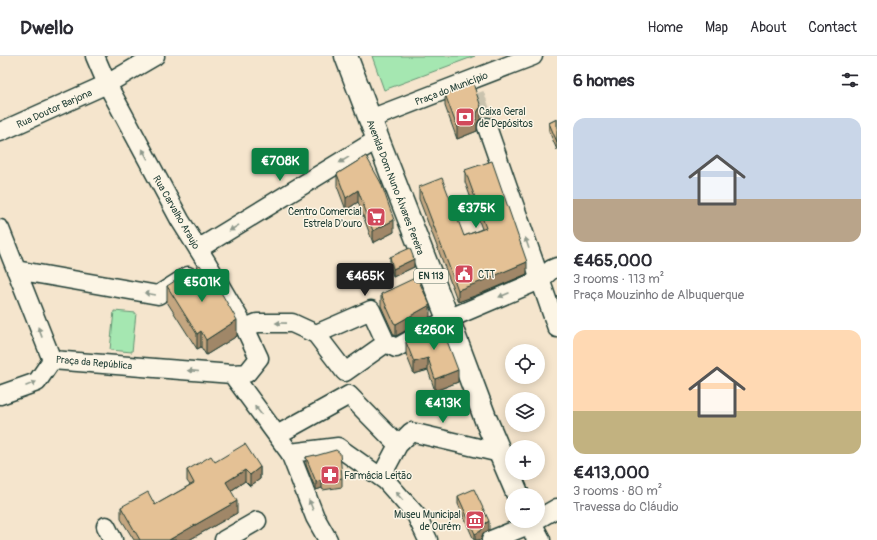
<!DOCTYPE html>
<html lang="en">
<head>
<meta charset="utf-8">
<style>
  :root { --surface:#fff; --page:#f7f7f7; --text:#2b2b33; --muted:#7c7c81; --line:#e1e1e2; --accent:#0b8043 }
  body { margin:0; font-family:Pangolin,sans-serif; background:var(--page); color:var(--text); height:100vh; display:flex; flex-direction:column; font-size:15px; white-space:nowrap }
  * { box-sizing:border-box; margin:0 }
  p { font-size:13px; color:var(--muted) }
  .icon { flex:none; width:22px; height:22px; fill:none; stroke:currentColor; stroke-width:2; stroke-linecap:round; stroke-linejoin:round }
  .map { position:relative; flex:1; overflow:hidden }
  .panel { display:flex; flex-direction:column; background:var(--surface); width:320px }
  .panel>* { flex:none }
  .fabs { position:absolute; left:505px; top:288px; display:grid; gap:8px }
  .fabs a { display:grid; place-items:center; width:40px; height:40px; border-radius:50%; background:var(--surface); box-shadow:0 2px 10px #0003; font-size:20px }
  .price { position:absolute; translate:-50% -34px; padding:0 9px; border-radius:4px; background:var(--accent); color:#fff; font-size:13px; line-height:26px; filter:drop-shadow(0 1px 2px #0008) }
  .price::after { content:''; position:absolute; left:50%; top:24px; width:12px; height:9px; margin-left:-6px; background:inherit; clip-path:polygon(0 0,100% 0,50% 100%) }
  .price.active { background:#222; color:#fff }
  ul { padding:0; list-style:none }
  li { display:grid; align-content:center; gap:8px; height:212px; padding:0 16px }
  li span { display:grid; place-items:center; height:124px; border-radius:12px; color:#555 }
  li>.icon { margin-inline-start:auto }
  span .icon { width:72px; height:72px; fill:#fffc; stroke-width:1 }
  li b { font-size:17px }
  h2 { display:flex; justify-content:space-between; align-items:center; height:48px; padding:0 16px; font-size:17px }
  header { display:flex; align-items:center; gap:24px; box-sizing:border-box; height:56px; padding:0 20px; background:var(--surface); border-bottom:1px solid var(--line) }
  header strong { font-size:19px }
  nav { display:flex; gap:22px; margin-inline-start:auto; font-size:14px }
  main { display:flex; flex:1; min-height:0 }
  .map>svg:first-child { display:block }
</style>
</head>
<body>
<header>
<strong>Dwello</strong>
<nav><a>Home</a><a>Map</a><a>About</a><a>Contact</a></nav>
</header>
<main>
<div class="map">
<svg width="557" height="484" viewBox="0 0 557 484">
  <rect width="100%" height="100%" fill="#f5e5cd"/>
  <filter id="ink" filterUnits="userSpaceOnUse"><feTurbulence type="fractalNoise" baseFrequency=".025" numOctaves="2"/><feDisplacementMap in="SourceGraphic" scale="8" xChannelSelector="R" yChannelSelector="G"/><feConvolveMatrix kernelMatrix="1 2 1 2 8 2 1 2 1" color-interpolation-filters="sRGB"/></filter>
  <g filter="url(#ink)">
    <path fill="#a5e7b1" stroke="#629272" d="M372 0H475L384 34Z
      M114 255 136 257 132 296 110 294Z"/>
    <g fill="none" stroke-linecap="round" stroke-linejoin="round">
      <path stroke="#cac3ae" stroke-width="18" stroke-dasharray="18 9" stroke-linecap="butt" d="M475 38 487 71"/>
      <g stroke="#1f3d34" stroke-width="21">
        <path id="minor" d="M370 63 533 0
          M487 71 557 272
          M0 76 107 28 155 0
          M0 173 52 304 232 318 247 317 259 302 245 272 207 207 180 164 107 28 95 0
          M198 193 378 83
          M16 214 158 239 188 220
          M245 272 257 267H292L316 278 345 316 386 287
          M316 278 371 254 386 287
          M386 287 396 292 448 263 540 224 552 213 557 211
          M232 318 290 397 315 461 328 484
          M0 339 37 326 52 304
          M277 379 349 339 398 389 381 421
          M398 389 411 376 500 397
          M290 397 338 391 386 425 416 459 428 484
          M538 463 557 452
          M106 470 113 484
          M224 484 257 465
          M491 484 531 468 535 465"/>
      </g>
      <g stroke="#1f3d34" stroke-width="25">
        <path id="major" d="M346 0 370 63 450 268 486 364 518 439
          M529 465 539 484"/>
      </g>
      <use href="#minor" stroke="#fcf5e5" stroke-width="18"/>
      <use href="#major" stroke="#fcf5e5" stroke-width="22"/>
    </g>
    <path fill="#c4a680" stroke="#1f3d34" d="M445 38 481 63 479 64 477 68V75L457 83 445 50Z
      M557 63V94L549 75V67Z
      M366 100 394 176 373 187 358 146 346 154 337 130V118Z
      M465 114 527 218 480 238 458 246 419 143V131L464 180 482 173 465 126Z
      M390 201 414 211 393 221 390 210Z
      M167 230 237 280 206 299 201 291 197 293 167 246Z
      M381 238 430 261 396 280 394 279 381 250Z
      M439 268 458 326 435 335 428 314 414 318 406 298V286Z
      M315 400 342 422V431L323 434 322 432 316 434 306 409V401Z
      M215 406 260 411V423L250 430 245 425 231 435 237 457 189 484H134L121 463V451L155 449 190 429 187 425V414Z
      M458 440 489 474 483 477 481 483 479 484H474L458 448Z"/>
    <path fill="#a08768" stroke="#1f3d34" d="M481 51V63L479 64 477 68V75L457 83V71L477 57 479 53Z
      M358 134V146L346 154V142Z
      M394 164V176L373 187V175Z
      M414 203V211L393 221V213Z
      M527 206V218L480 238 458 246V234Z
      M430 249V261L396 280V268Z
      M237 264V280L206 299V284Z
      M201 275V291L197 293V278Z
      M428 302V314L414 318V306Z
      M458 314V326L435 335V323Z
      M260 411V423L250 430V419Z
      M245 414V425L226 438V426Z
      M322 424V432L316 434V426Z
      M237 445V457L189 484H169Z
      M489 465V474L483 477 481 483 479 484H475V478L483 469Z"/>
    <path fill="#e4c195" stroke="#1f3d34" d="M473 27 481 51 479 53 477 57V63L457 71 445 38Z
      M557 63V86L549 67Z
      M366 100 381 127 394 164 373 175 358 134 346 142 337 118Z
      M492 105 527 206 480 226 458 234 419 131 442 122 464 180 486 172 465 114Z
      M410 192 414 203 393 213 390 201Z
      M200 209 209 223 212 221 237 264 206 284 201 275 197 278 167 230Z
      M417 221 430 249 396 268 394 267 381 238Z
      M439 268 440 269H441L458 314 435 323 428 302 414 306 406 286Z
      M245 388 260 411 250 419 245 414 226 426 237 445 169 484H140L121 451 148 436 155 449 194 427 187 414 211 400 215 406Z
      M336 394 340 397 342 422 323 426 322 424 316 426 306 401 315 399V400Z
      M474 433 489 465 483 469 481 475 475 478 458 440Z"/>
    <defs><path id="oneway-solid" d="M-6-.8H1V-3.2L6.5 0L1 3.2V.8H-6Z"/></defs>
    <g fill="#8e998c">
      <use href="#oneway-solid" transform="translate(145 98) rotate(-118)"/>
      <use href="#oneway-solid" transform="translate(344 104) rotate(148)"/>
      <use href="#oneway-solid" transform="translate(234 172) rotate(148)"/>
      <use href="#oneway-solid" transform="translate(527 187) rotate(-109)"/>
      <use href="#oneway-solid" transform="translate(150 238) rotate(-170)"/>
      <use href="#oneway-solid" transform="translate(504 239) rotate(157)"/>
      <use href="#oneway-solid" transform="translate(281 267) rotate(-179)"/>
      <use href="#oneway-solid" transform="translate(40 276) rotate(-111)"/>
      <use href="#oneway-solid" transform="translate(193 315) rotate(-175)"/>
      <use href="#oneway-solid" transform="translate(31 328) rotate(-22)"/>
      <use href="#oneway-solid" transform="translate(258 354) rotate(-127)"/>
      <use href="#oneway-solid" transform="translate(399 440) rotate(-132)"/>
      <use href="#oneway-solid" transform="translate(311 449) rotate(-112)"/>
    </g>
  </g>
  <defs>
    <g id="bank-square" transform="scale(1)"><rect x="-9" y="-9" width="18" height="18" rx="4" fill="#d1495b" stroke="#fcf5e5"/><path d="M-6-4H6V4H-6ZM0-2.3a2.3 2.3 0 1 0 0 4.6a2.3 2.3 0 1 0 0-4.6Z" fill="#fff"/></g>
    <g id="supermarket-square" transform="scale(1)"><rect x="-9" y="-9" width="18" height="18" rx="4" fill="#d1495b" stroke="#fcf5e5"/><path d="M-6-5.5h2.5l.6 2H6L4.5 2H-2.5L-4.4-4H-6ZM-1.5 3.2a1.3 1.3 0 1 0 .1 0ZM3 3.2a1.3 1.3 0 1 0 .1 0Z" fill="#fff"/></g>
    <g id="civic-square" transform="scale(1)"><rect x="-9" y="-9" width="18" height="18" rx="4" fill="#d1495b" stroke="#fcf5e5"/><path d="M-.6-6.5H3V-4.5H.6V-3L4-1V1h2V6H-6V1h2V-1L-.6-3ZM-1.2 2.5V6h2.4V2.5Z" fill="#fff"/></g>
    <g id="pharmacy-square" transform="scale(1)"><rect x="-9" y="-9" width="18" height="18" rx="4" fill="#d1495b" stroke="#fcf5e5"/><path d="M-2-6h4v4h4v4h-4v4h-4v-4h-4v-4h4Z" fill="#fff"/></g>
    <g id="museum-square" transform="scale(1)"><rect x="-9" y="-9" width="18" height="18" rx="4" fill="#d1495b" stroke="#fcf5e5"/><path d="M0-6L6-3V-2H-6V-3ZM-5-1h2V3h-2ZM-1-1h2V3h-2ZM3-1h2V3H3ZM-6 4H6V6H-6Z" fill="#fff"/></g>
  </defs>
  <g fill-rule="evenodd">
    <use href="#bank-square" x="465" y="61"/>
    <use href="#supermarket-square" x="376" y="161"/>
    <use href="#civic-square" x="464" y="218"/>
    <use href="#pharmacy-square" x="330" y="419"/>
    <use href="#museum-square" x="475" y="464"/>
  </g>
  <g text-anchor="middle" stroke-width="3" stroke-linejoin="round" paint-order="stroke">
    <rect fill="#fcf5e5" stroke="#617469" stroke-width="1" x="414" y="213" width="34" height="14" rx="3"/>
    <g font-size="9" font-weight="bold" fill="#1f3d34">
      <text x="431" y="223">EN 113</text>
    </g>
    <g font-size="10" fill="#1f3d34" stroke="#fcf5e5">
      <text transform="translate(451 32) rotate(-21)" y="4">Praça do Município</text>
      <text transform="translate(54 52) rotate(-24)" y="4">Rua Doutor Barjona</text>
      <text transform="translate(396 131) rotate(69)" y="4">Avenida Dom Nuno Álvares Pereira</text>
      <text transform="translate(177 156) rotate(60)" y="4">Rua Carvalho Araujo</text>
      <text transform="translate(94 306) rotate(5)" y="4">Praça da República</text>
    </g>
    <g font-size="10" fill="#1f3d34" stroke="#fcf5e5" text-anchor="start">
      <text x="479" y="59">Caixa Geral<tspan x="479" dy="12">de Depósitos</tspan></text>
      <text x="362" y="159" text-anchor="end">Centro Comercial<tspan x="362" dy="12">Estrela D'ouro</tspan></text>
      <text x="478" y="222">CTT</text>
      <text x="344" y="423">Farmácia Leitão</text>
      <text x="461" y="462" text-anchor="end">Museu Municipal<tspan x="461" dy="12">de Ourém</tspan></text>
    </g>
  </g>
</svg>
<div class="fabs">
<a><svg class="icon" aria-label="locate" viewBox="0 0 24 24"><circle cx="12" cy="12" r="6"/><path d="M12 2v4M12 18v4M2 12h4M18 12h4"/></svg></a>
<a><svg class="icon" aria-label="layers" viewBox="0 0 24 24"><path d="M12 4l9 5-9 5-9-5zM3 14l9 5 9-5"/></svg></a>
<a>+</a>
<a>−</a>
</div>
<b class="price" style="left:280px;top:126px">€708K</b>
<b class="price" style="left:476px;top:173px">€375K</b>
<b class="price active" style="left:365px;top:241px">€465K</b>
<b class="price" style="left:202px;top:247px">€501K</b>
<b class="price" style="left:434px;top:295px">€260K</b>
<b class="price" style="left:443px;top:368px">€413K</b>
</div>
<section class="panel">
<h2>6 homes<svg class="icon" aria-label="filters" viewBox="0 0 24 24"><path d="M4 7h16M4 17h16"/><circle cx="9" cy="7" r="2"/><circle cx="15" cy="17" r="2"/></svg></h2>
<ul>
<li><span style="background:linear-gradient(#c9d6e8 65%,#b9a48a 0)"><svg class="icon" aria-label="home" viewBox="0 0 24 24"><path d="M3 11l9-7 9 7M6 9v11h12V9"/></svg></span><div><b>€465,000</b><p>3 rooms · 113 m²</p><p>Praça Mouzinho de Albuquerque</p></div></li>
<li><span style="background:linear-gradient(#ffd9b3 65%,#c2b280 0)"><svg class="icon" aria-label="home" viewBox="0 0 24 24"><path d="M3 11l9-7 9 7M6 9v11h12V9"/></svg></span><div><b>€413,000</b><p>3 rooms · 80 m²</p><p>Travessa do Cláudio</p></div></li>
</ul>
</section>
</main>
</body>
</html>
